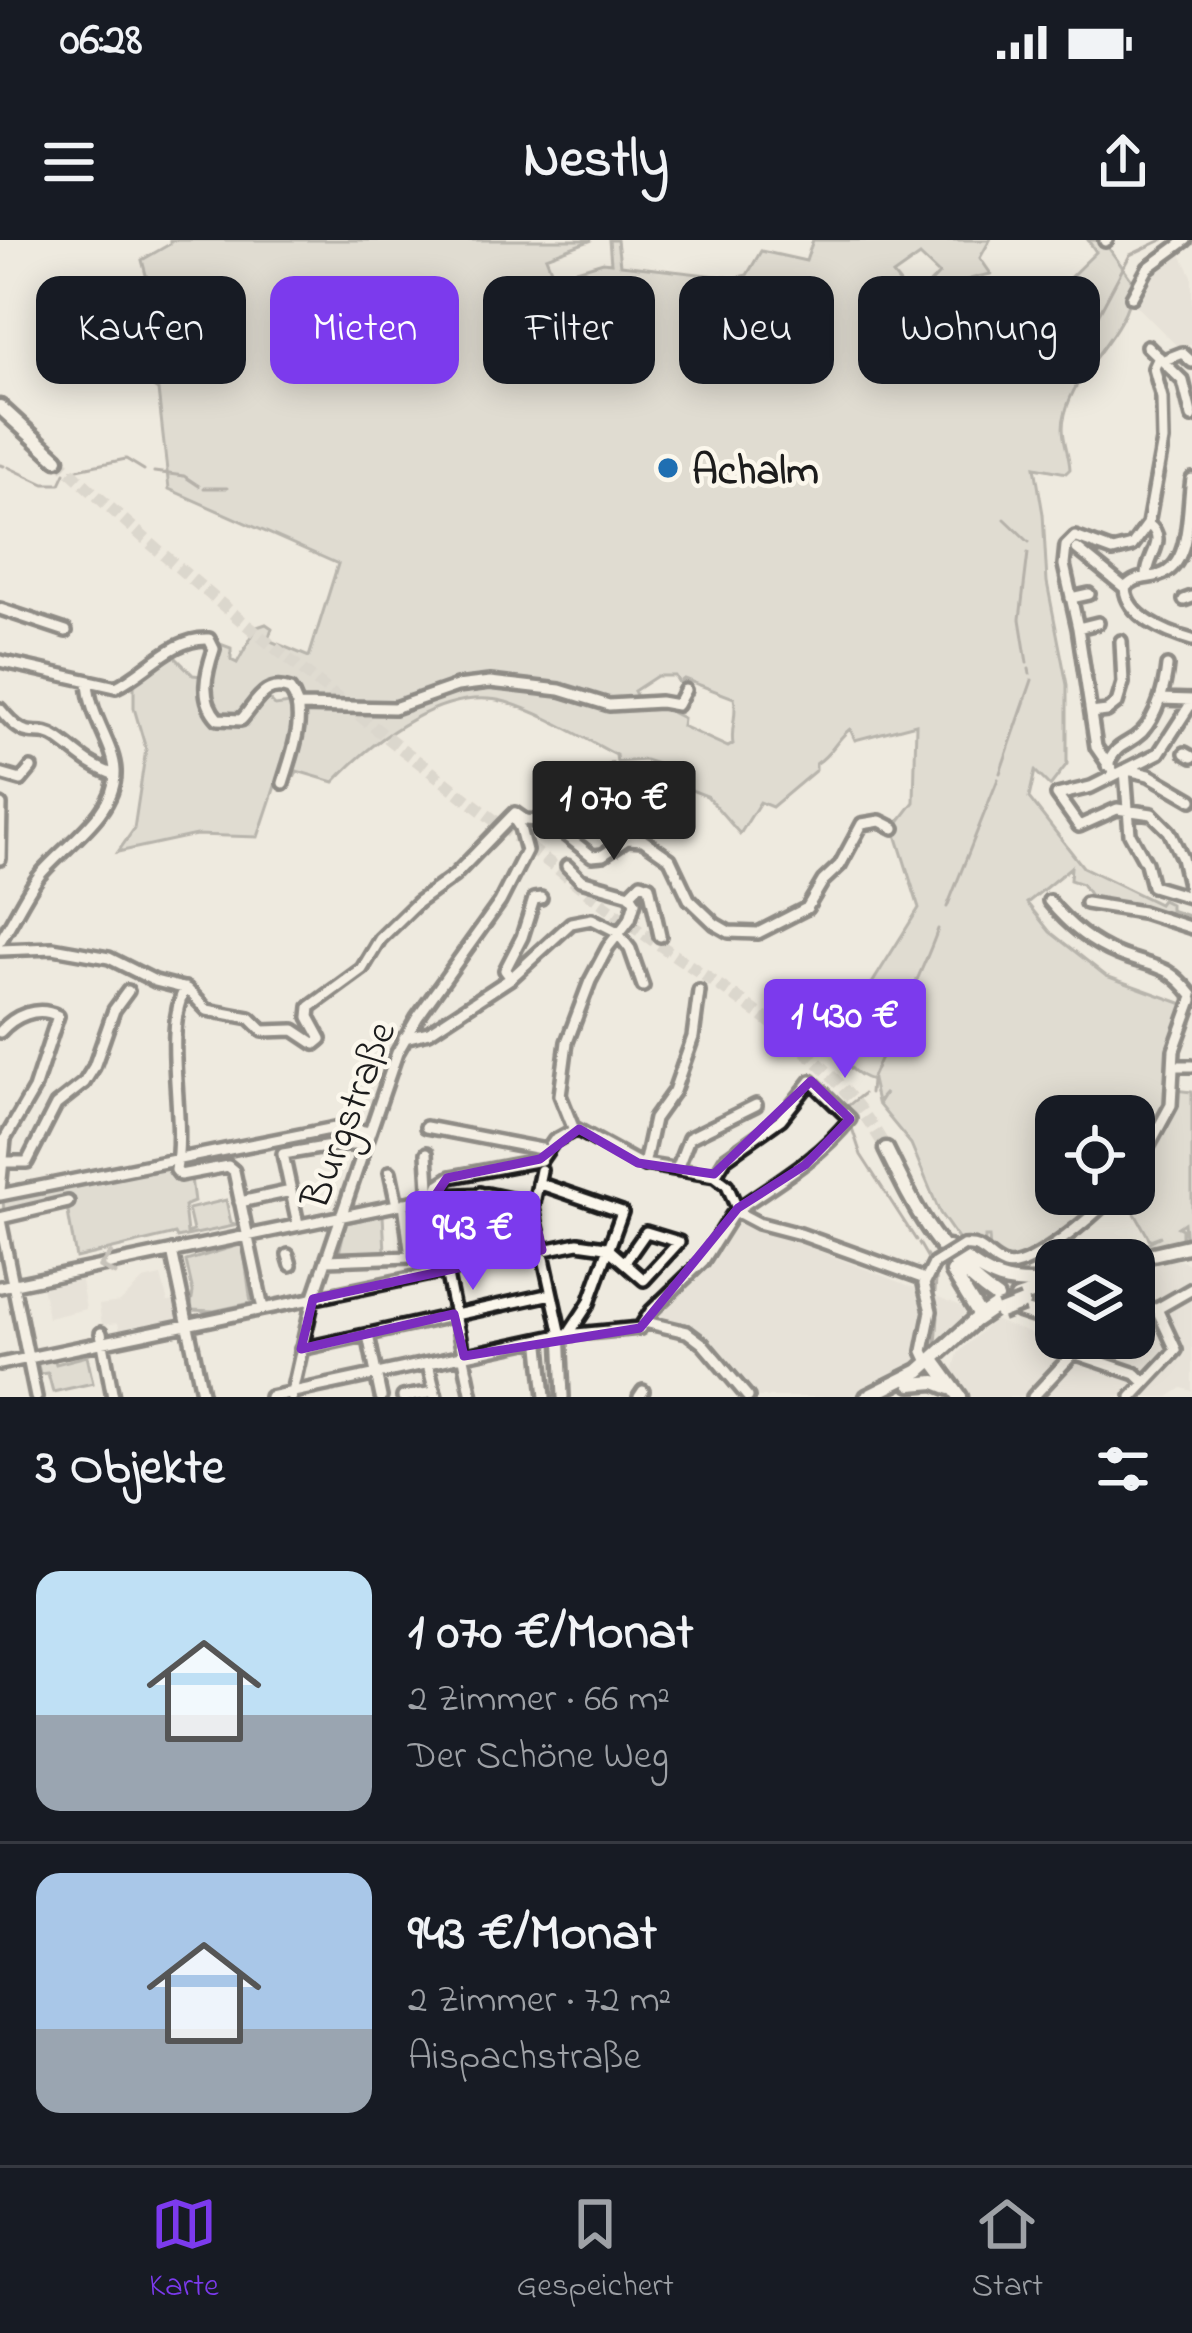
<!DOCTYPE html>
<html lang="de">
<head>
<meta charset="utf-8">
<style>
  :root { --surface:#171b24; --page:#242831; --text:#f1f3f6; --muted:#9ea1a6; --line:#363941; --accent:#7c3aed }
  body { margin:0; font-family:"Indie Flower",sans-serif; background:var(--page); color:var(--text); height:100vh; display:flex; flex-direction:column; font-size:45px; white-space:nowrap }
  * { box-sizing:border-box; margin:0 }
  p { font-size:39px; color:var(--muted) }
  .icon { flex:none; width:66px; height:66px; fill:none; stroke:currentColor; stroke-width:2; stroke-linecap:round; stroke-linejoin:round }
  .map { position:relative; height:1157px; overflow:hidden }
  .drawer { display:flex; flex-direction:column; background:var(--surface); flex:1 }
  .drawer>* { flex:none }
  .banner { position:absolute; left:36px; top:36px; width:1122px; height:108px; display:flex; gap:24px }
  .fabs { position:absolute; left:1035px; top:855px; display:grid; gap:24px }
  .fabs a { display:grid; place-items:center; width:120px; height:120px; border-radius:24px; background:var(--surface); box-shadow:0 6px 30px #0003; font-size:60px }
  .price { position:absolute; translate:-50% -102px; padding:0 27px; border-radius:12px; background:var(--accent); color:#fff; font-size:39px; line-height:78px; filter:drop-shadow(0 3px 6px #0008) }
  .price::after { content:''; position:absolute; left:50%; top:72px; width:36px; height:27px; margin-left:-18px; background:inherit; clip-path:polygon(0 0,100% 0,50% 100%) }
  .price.active { background:#222; color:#fff }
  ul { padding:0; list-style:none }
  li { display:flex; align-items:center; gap:36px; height:300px; padding:0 36px }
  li+li { border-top:3px solid var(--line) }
  li span { display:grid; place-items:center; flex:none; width:336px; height:240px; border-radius:24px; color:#555 }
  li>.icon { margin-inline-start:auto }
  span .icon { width:144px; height:144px; fill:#fffc; stroke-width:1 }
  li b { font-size:51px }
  h2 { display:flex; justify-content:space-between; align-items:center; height:144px; padding:0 36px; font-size:51px }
  .pill { padding:0 42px; border-radius:24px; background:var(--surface); box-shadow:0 6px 30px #0003; font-size:42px; line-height:108px }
  .pill.active { background:var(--accent); color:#fff }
  .status { display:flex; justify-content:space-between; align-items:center; height:84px; padding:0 60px; background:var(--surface); direction:ltr }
  .status svg { height:33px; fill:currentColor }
  header { display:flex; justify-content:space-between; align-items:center; height:156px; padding:0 36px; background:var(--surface); font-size:54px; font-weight:800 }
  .tabs { display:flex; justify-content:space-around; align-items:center; height:168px; border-top:3px solid var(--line); background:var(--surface); font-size:33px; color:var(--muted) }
  .tabs a { display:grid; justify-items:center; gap:6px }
  .tabs .active { color:var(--accent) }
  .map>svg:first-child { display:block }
</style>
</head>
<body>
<div class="status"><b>06:28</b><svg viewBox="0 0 49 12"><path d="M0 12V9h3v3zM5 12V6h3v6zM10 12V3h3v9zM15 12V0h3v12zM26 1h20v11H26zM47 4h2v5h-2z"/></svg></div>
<header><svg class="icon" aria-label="menu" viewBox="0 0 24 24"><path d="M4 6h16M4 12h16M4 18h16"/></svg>Nestly<svg class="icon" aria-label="share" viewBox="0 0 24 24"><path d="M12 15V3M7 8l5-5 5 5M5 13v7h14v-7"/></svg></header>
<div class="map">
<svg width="1192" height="1157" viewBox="0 0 1192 1157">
  <rect width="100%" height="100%" fill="#eeeadf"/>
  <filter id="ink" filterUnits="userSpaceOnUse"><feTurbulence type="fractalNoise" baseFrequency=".00833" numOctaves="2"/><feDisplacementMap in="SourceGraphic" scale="24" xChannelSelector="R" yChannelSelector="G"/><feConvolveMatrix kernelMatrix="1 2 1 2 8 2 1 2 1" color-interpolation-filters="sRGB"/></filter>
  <g filter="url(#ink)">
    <path fill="#dedad1" d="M1179 10 1192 36V104L1180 109 1134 63 1151 29Z
      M731 977 959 1065 965 1072 946 1103 860 1157H752L703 1103 647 1077 703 1021 714 994Z
      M1170 1016 1192 1025V1151L1182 1148 1168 1157H967L952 1136 958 1113 993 1080 1094 1116 1102 1098H1134V1063L1150 1056 1138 1033Z
      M79 1030 86 1069 48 1078 41 1039Z
      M161 1036 168 1062 179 1061 183 1082 121 1096 118 1083 102 1085 99 1065 120 1062 143 1040Z"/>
    <path fill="#ceccc2" stroke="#75746f" stroke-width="3" fill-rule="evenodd" d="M170 0H592L546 17 552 32 560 35 603 22 611 23 609 0H617L620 25 734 38 747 35 761 11 806 21 813 0H990L980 18 991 34C980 36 966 39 953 46L972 68 1001 52 1052 55 1096 12 1088 0H1103L1133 42C1128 96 1077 124 1065 174 1059 194 1069 210 1070 229L1066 233 1035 227 1043 274 1047 342 1067 445V524L1050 546 1035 531 1029 558 1083 627 1159 664 1162 660 1170 664V670L1192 677V687L1139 665 1093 660 1082 644 1070 640 1071 627 1027 663 1050 692 1106 736 1186 765 1171 812 1174 850 1192 852V1002L1186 1003 1184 983 1178 987 1182 989V1002L1136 1009 1161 996 1150 1000 1124 954H1134V876H1056V954H1114L1022 1022 1003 1020 990 1010 989 997H985V1005L961 1003 940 973 911 904 878 864 885 853 877 862 872 840C855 836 839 819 835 803L919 668 894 588 914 562 916 484 855 500 850 489C836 500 832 514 816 524V530L772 567 760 562 740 594 707 556 678 545 680 541 667 535V527L645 520 617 522 616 515C580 496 544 474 506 462 445 445 373 500 334 542L297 531 295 536 281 528 258 597 196 595 118 612 134 589 146 509 134 468V442L171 413 193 435 203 436 208 474 222 483 241 484 264 454 275 466 291 464 289 454 274 445 261 450 241 480 216 476 207 438 215 402 231 408V420L237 423 257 387 266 384 272 388 268 400 309 417 338 324 169 249 158 150 67 92 103 58 153 61 142 20 170 4ZM920 16 939 34 923 51 950 83 926 98 901 67 914 61 893 35ZM657 436H675L679 443 684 439 734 458C738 475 730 488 733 504L728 507 682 486 683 478 661 467 643 468 634 451Z
      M173 927 182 938H191L194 962 184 966 187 993 193 991 188 969 226 960 231 983 238 985 177 998 175 994 76 1018 66 961 4 975 3 958Z
      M383 975 385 1011 339 1013 346 983Z
      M243 1004 251 1063 214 1071 190 1070 193 1052 186 1021Z
      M53 1116 56 1124 87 1116 93 1143 53 1152 48 1133 40 1134 37 1120Z"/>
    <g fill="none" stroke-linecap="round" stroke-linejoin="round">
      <path stroke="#6f6d69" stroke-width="3" d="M1056 114 1096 79 1130 15 1162 0
        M1024 133 1048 120
        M0 225 4 226
        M8 227 44 244H60L65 233
        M73 230 126 219 144 230
        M154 232 184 236 199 246
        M204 248H227
        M1005 279 1029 302
        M1027 423 1020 379 1028 313
        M1029 429 1030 434
        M1000 533 1032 440
        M553 577C576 559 585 537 612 523
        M947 667 998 539
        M870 853 871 840C892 789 920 740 938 689
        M850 874 848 866 863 854
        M851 885 861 915 916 1000
        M919 1003 930 1022
        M935 1052 937 1029
        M936 1104 938 1077"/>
      <path stroke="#c4c1b8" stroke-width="12" stroke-dasharray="12 6" stroke-linecap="butt" d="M57 219C230 381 419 522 607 667 704 742 826 799 886 909"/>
      <g stroke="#1c1c1c" stroke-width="18">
        <path id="minor" d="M1105 1 1107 0
          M1132 57 1148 28 1186 0
          M1147 106 1183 141 1192 177
          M1164 120 1182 113 1192 122
          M1192 239C1187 269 1192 325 1160 335 1145 339 1136 336 1125 348 1127 377 1167 393 1192 400
          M1077 309 1125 348
          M1147 336C1147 315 1169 300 1148 284
          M1071 358 1089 354
          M1184 360 1192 357
          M0 369 66 391
          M1078 388 1098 383
          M0 421 116 447C147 432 173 397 209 399L214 409C206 433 199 459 218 479L241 480C256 464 264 440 290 450 309 473 291 516 283 543
          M1160 459 1192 460
          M300 466 394 468 457 446 490 442 560 450 609 465 660 462 677 465 685 450
          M0 469C31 508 34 483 58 499 81 515 86 524 115 535
          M1091 473 1107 471 1117 463 1123 443 1121 401
          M1185 513 1192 517
          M1107 526C1118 501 1125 508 1142 492 1157 476 1165 447 1167 426
          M1125 530 1130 594 1146 623 1152 646 1192 658
          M1128 530 1149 535 1192 560
          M1114 533 1096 507 1078 388 1064 325 1066 306 1075 297 1113 311 1132 306 1148 284 1163 201 1162 158 1154 128 1159 117
          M0 534 21 540 31 528
          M512 576 515 573 525 580 549 582 592 616 603 615 627 599 643 600 670 619 689 659 715 684 729 692 758 693 807 668 823 641 840 625 862 584 880 581 894 588
          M0 619 1 565
          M567 626 581 640 630 654
          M630 654 641 643 649 646 660 696
          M1191 658 1182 618 1169 591 1152 574 1117 569 1079 586 1057 555 1091 547 1159 513 1192 462
          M1049 661C1067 683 1090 703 1118 714 1153 728 1166 722 1192 755
          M1086 663 1142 672 1192 688
          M0 701C14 680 24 656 39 636 63 606 117 574 115 531 114 504 89 477 88 441
          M0 710 53 708 109 718 155 741 187 749 207 770 250 778 263 791 294 790 315 804 321 799 309 777 310 767 362 729 380 699 418 662 454 636 512 576
          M511 738 505 730 522 697 534 659 541 658
          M185 748C162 794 186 875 176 930L180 935 228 926 234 931 263 1069
          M0 792C14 776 37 765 58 776L34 849 5 899 0 950
          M404 798 429 792 511 738 571 683 592 679 616 691 630 709 643 746
          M1174 826H1192
          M426 887 546 910
          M574 890 560 855 567 802 590 741 608 707 630 679 635 662 630 654
          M427 913 429 948 472 1157
          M4 922H27L56 865 84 843 94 827 114 770 128 751
          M644 925 654 879 674 851 693 797 699 751
          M677 929 689 898 756 865
          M541 930 533 968 560 1091 563 1157
          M390 932 397 965
          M1134 933 1171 865 1174 810 1192 760
          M715 936 726 918 781 879 811 841 850 879C818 919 779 940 738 969
          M715 936 727 945 739 973
          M538 943 622 972 589 1063 568 1095
          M480 953 493 1021
          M0 955 340 887 370 892
          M435 956 439 945 451 937 541 920 554 901 576 889 638 923 715 936
          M240 962 291 951
          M404 963 411 1017
          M739 973 758 983 800 994 925 1039
          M0 978 68 962
          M0 980 36 1157
          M298 984 283 914 337 905H365
          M438 992 497 980 535 977
          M963 1006C984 1003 987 1019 1005 1025 1029 1033 1097 972 1115 954
          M172 1011 203 1157
          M288 1015 291 1025
          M326 1020 411 1017 440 1004
          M0 1047 440 956 487 954 533 964
          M1134 1067 1157 1069
          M645 1082 687 1092 703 1104 748 1157
          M101 1093 113 1157
          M368 1095 381 1157
          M540 1106 545 1157
          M301 1109 551 1054
          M0 1124 578 1003 606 1007 644 1040 679 1002 646 992 625 1022
          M428 1124 436 1157
          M929 1124 923 1111 931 1071 924 1044 934 1024
          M270 1157 555 1096 640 1088 651 1071 703 1021 732 975 739 973
          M291 1157 313 1059 397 813 417 778 500 662 526 611 520 588 512 576
          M403 1157 435 1152
          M639 1157 643 1151
          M1033 1157 1074 1113 1136 1134 1145 1143
          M1132 1157 1176 1110 1157 1069 1192 1049"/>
      </g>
      <g stroke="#1c1c1c" stroke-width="21">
        <path id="major" d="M0 167 57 219
          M886 909C917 972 938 1017 997 1058
          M948 1008C990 1037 1003 1048 1056 1041
          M1127 1020 1192 1005
          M953 1032 980 1076
          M1017 1058 1049 1047
          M1019 1070 1056 1082
          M933 1120 960 1157
          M911 1144 935 1142 950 1148
          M867 1157 919 1131 974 1081 996 1066"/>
      </g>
      <use href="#minor" stroke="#fbf7ec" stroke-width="9"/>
      <use href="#major" stroke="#fbf7ec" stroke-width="12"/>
      <g stroke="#1c1c1c" stroke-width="18" stroke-linecap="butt">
        <path id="minor-bridge" d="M934 1024 963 1006"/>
      </g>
      <g stroke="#1c1c1c" stroke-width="21" stroke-linecap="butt">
        <path id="major-bridge" d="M1000 1072 1023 1063"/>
      </g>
      <use href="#minor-bridge" stroke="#fbf7ec" stroke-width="9"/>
      <use href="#major-bridge" stroke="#fbf7ec" stroke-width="12"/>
    </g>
    <defs><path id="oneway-chevron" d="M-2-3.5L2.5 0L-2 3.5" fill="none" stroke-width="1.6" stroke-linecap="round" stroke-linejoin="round" transform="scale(3)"/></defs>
    <use stroke="#97948e" href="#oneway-chevron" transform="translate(107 1025) rotate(168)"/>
  </g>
  <path d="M0 0H1192V1157H0ZM811 841 850 879 805 925 738 968 640 1088 464 1116 454 1074 301 1109 313 1059 542 1010 532 963 435 956 447 938 540 919 579 889 638 923 714 934Z" fill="#eeeadf" fill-opacity=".55" fill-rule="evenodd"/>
  <path fill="none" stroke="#7b2cbf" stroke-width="9" stroke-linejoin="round" d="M811 841 850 879 805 925 738 968 640 1088 464 1116 454 1074 301 1109 313 1059 542 1010 532 963 435 956 447 938 540 919 579 889 638 923 714 934Z"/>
  <circle fill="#1f6fb2" stroke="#fbf7ec" stroke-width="4.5" cx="668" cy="228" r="12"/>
  <g text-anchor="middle" stroke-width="9" stroke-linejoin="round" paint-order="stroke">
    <g font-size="42" font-weight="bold" fill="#1c1c1c" stroke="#fbf7ec" text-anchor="start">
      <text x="692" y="243">Achalm</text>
    </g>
    <g font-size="42" fill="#1c1c1c" stroke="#fbf7ec">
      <text transform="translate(346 874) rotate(-69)" y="15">Burgstraße</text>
    </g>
  </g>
</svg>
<div class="fabs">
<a><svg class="icon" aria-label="locate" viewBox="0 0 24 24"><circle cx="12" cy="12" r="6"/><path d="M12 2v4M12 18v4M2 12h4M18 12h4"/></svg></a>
<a><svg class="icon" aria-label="layers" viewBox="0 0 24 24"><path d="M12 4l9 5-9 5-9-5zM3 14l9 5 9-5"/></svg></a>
</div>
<b class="price active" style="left:614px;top:623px">1 070 €</b>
<b class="price" style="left:845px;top:841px">1 430 €</b>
<b class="price" style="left:473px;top:1053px">943 €</b>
<div class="banner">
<a class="pill">Kaufen</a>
<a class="pill active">Mieten</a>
<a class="pill">Filter</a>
<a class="pill">Neu</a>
<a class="pill">Wohnung</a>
</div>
</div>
<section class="drawer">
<h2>3 Objekte<svg class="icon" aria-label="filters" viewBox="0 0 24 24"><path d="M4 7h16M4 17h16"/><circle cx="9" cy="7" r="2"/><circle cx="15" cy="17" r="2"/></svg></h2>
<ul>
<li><span style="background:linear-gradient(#bfe0f5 60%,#9aa5b1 0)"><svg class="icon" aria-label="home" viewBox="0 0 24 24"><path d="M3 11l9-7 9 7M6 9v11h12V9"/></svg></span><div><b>1 070 €/Monat</b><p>2 Zimmer · 66 m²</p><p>Der Schöne Weg</p></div></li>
<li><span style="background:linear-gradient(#a9c7e8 65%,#9aa5b1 0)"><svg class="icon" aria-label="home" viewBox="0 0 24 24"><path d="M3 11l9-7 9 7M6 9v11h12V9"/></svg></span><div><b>943 €/Monat</b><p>2 Zimmer · 72 m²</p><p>Aispachstraße</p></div></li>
</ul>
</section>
<nav class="tabs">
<a class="active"><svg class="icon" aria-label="map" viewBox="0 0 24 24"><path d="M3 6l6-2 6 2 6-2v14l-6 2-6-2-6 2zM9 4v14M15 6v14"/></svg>Karte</a>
<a><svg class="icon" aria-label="saved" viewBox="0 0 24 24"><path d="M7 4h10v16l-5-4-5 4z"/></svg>Gespeichert</a>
<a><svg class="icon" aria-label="home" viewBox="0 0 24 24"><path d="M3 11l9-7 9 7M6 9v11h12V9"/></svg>Start</a>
</nav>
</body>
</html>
